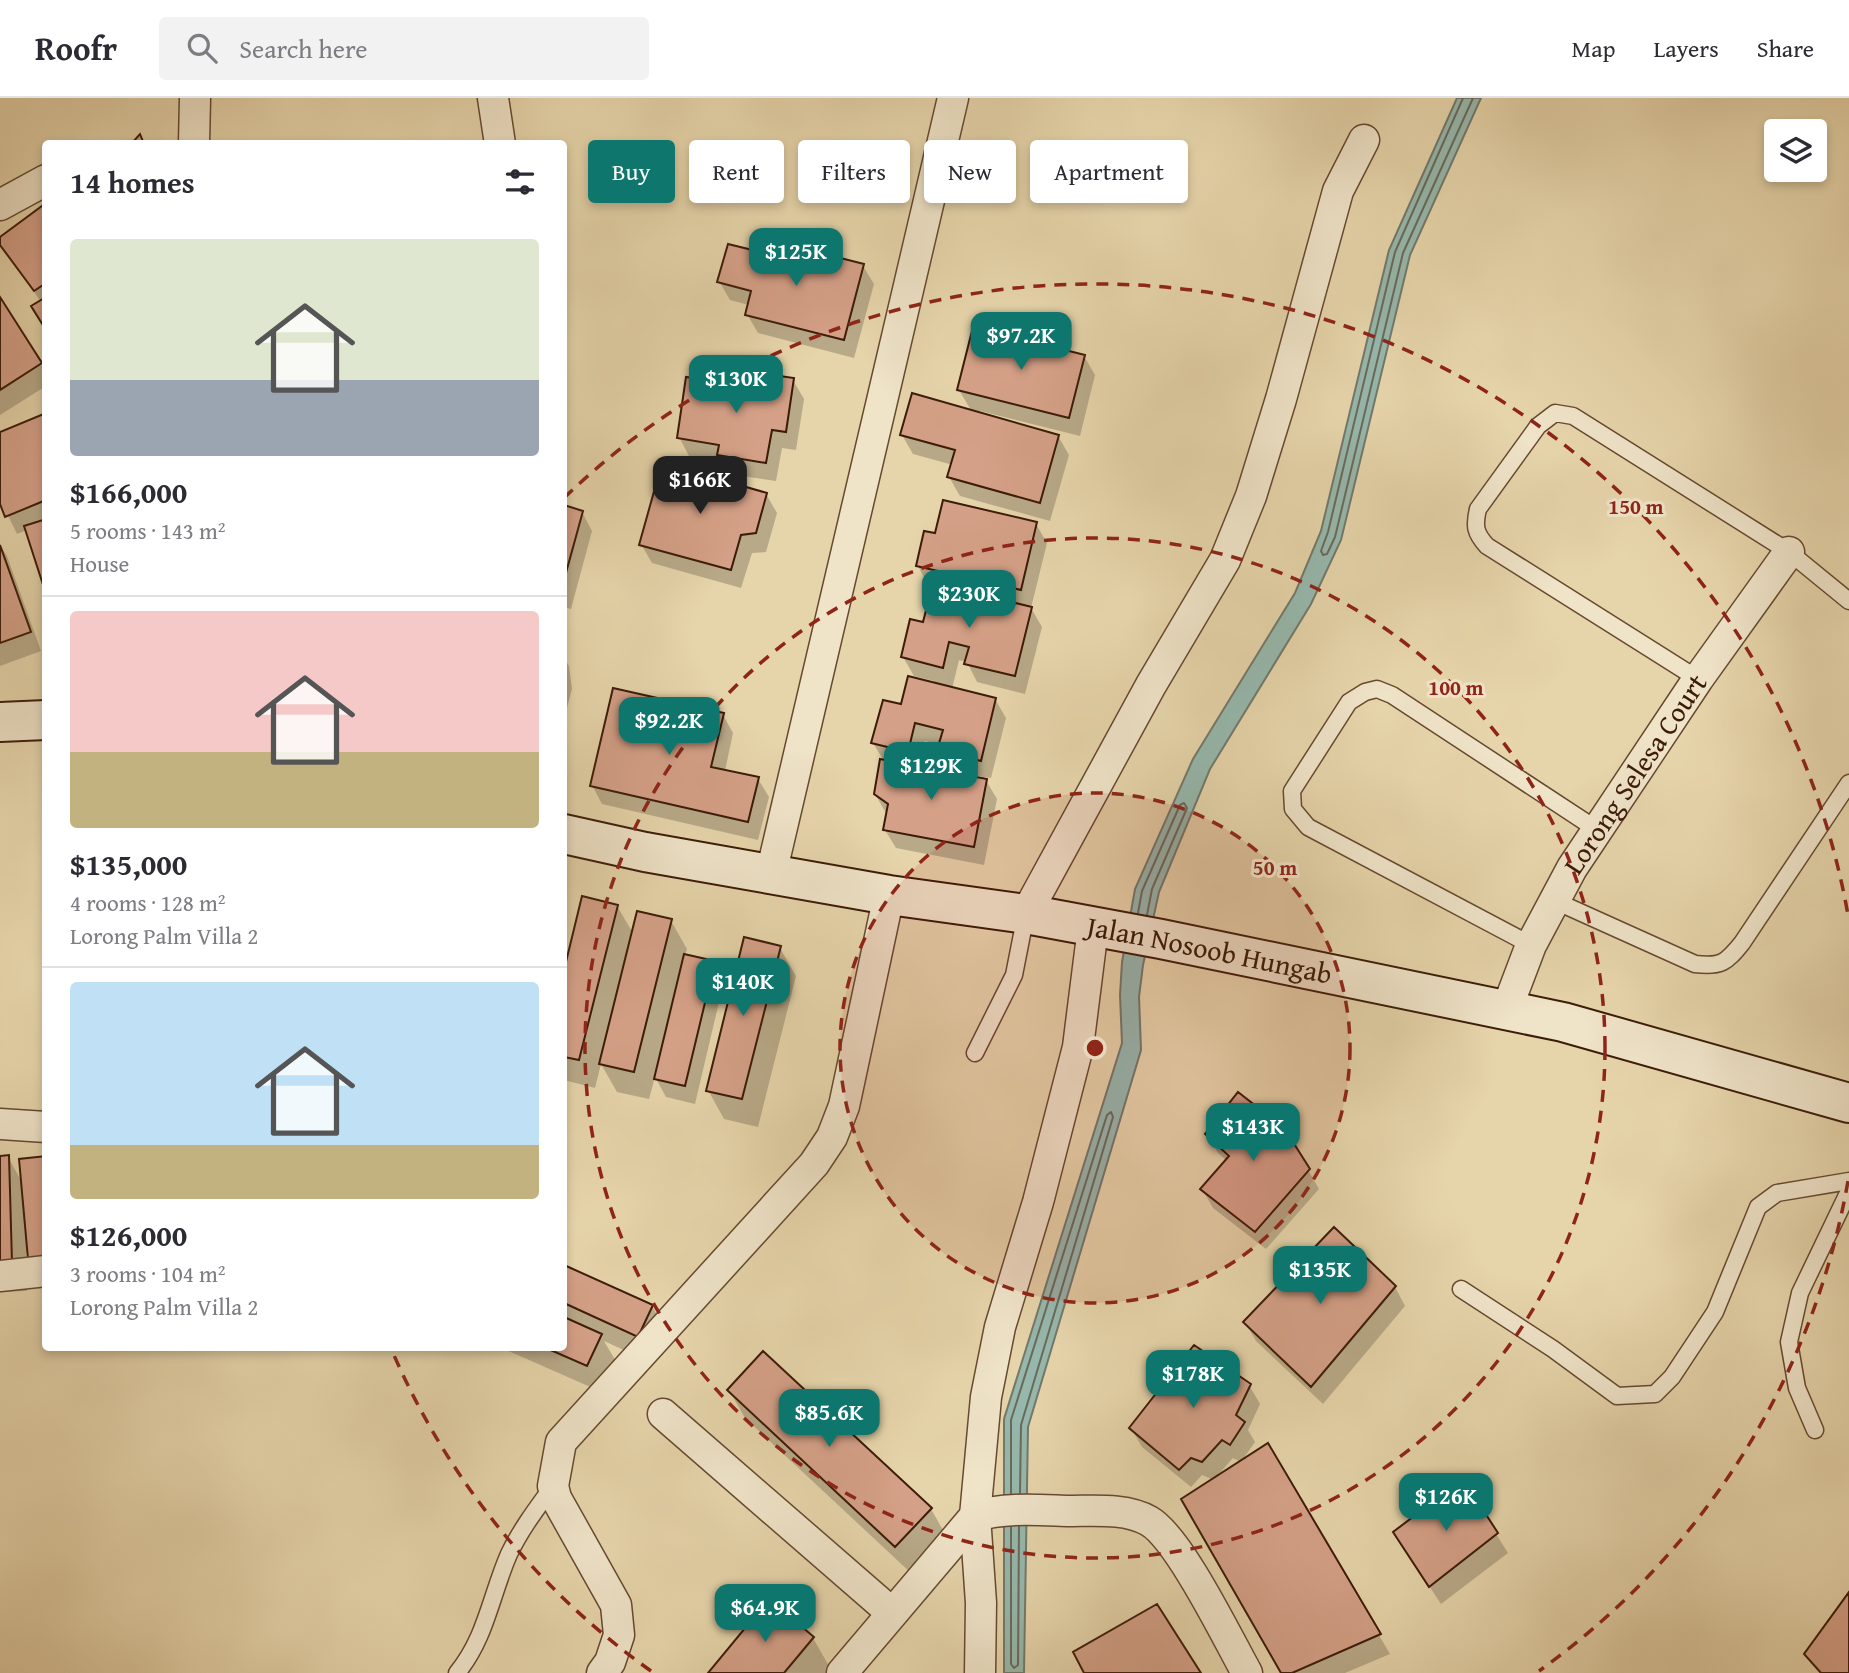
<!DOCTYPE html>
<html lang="en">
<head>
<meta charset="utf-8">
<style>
  :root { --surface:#fff; --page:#f2f2f3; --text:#2b2b33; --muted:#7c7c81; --line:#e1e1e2; --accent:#0f766e }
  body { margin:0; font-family:"Gentium Book Plus",serif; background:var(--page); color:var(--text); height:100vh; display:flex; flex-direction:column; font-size:26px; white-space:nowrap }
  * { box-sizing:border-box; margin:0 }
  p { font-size:23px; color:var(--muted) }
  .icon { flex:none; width:38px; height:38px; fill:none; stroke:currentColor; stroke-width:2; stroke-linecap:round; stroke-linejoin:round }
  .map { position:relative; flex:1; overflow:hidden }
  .drawer { position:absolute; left:42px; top:42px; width:525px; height:1211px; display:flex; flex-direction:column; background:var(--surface); border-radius:7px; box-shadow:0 4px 10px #0003 }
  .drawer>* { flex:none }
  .banner { position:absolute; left:588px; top:42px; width:665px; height:63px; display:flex; gap:14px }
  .fabs { position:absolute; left:1764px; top:21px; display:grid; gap:14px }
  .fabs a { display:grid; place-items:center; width:63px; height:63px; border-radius:7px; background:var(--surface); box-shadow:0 4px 10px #0003; font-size:35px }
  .price { position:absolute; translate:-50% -60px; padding:0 16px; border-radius:14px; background:var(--accent); color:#fff; font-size:23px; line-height:46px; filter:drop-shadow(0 2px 4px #0008) }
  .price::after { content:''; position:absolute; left:50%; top:42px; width:21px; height:16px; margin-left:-10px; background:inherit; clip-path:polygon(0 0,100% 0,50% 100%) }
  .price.on { background:#222; color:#fff }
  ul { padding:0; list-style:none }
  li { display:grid; align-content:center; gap:14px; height:371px; padding:0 28px }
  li+li { border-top:2px solid var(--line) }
  li span { display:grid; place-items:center; height:217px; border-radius:7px; color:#555 }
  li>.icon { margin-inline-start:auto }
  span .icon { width:126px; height:126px; fill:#fffc; stroke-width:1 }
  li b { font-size:30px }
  h2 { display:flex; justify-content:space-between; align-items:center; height:84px; padding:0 28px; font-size:30px }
  .chip { padding:0 24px; border-radius:7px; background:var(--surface); box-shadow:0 4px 10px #0003; font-size:24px; line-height:63px }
  .chip.on { background:var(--accent); color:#fff }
  header { display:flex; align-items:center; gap:42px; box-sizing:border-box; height:98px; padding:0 35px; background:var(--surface); border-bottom:2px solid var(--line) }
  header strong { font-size:33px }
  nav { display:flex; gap:38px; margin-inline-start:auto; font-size:24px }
  .search { width:490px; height:63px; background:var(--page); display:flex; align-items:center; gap:18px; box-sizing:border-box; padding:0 24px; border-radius:7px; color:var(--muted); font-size:26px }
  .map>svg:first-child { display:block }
</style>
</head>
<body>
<header>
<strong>Roofr</strong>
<div class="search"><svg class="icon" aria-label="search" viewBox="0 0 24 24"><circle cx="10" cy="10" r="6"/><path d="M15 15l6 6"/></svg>Search here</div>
<nav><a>Map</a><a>Layers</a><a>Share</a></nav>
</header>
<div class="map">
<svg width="1849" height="1575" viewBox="0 0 1849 1575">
  <rect width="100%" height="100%" fill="#e6d4aa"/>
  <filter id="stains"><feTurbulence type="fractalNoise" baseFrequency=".00286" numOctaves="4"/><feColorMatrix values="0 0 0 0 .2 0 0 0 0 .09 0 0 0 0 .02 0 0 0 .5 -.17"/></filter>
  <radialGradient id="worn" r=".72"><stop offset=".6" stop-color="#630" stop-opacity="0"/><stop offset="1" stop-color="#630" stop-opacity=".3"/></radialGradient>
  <path fill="#96b8ad" stroke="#72796b" stroke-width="2" d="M1457 0H1481L1410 157 1341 442 1311 506 1210 671 1159 794 1143 867 1139 899 1141 952 1028 1329 1024 1575H1004V1321L1122 945 1120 897 1122 864 1135 791 1193 661 1295 495 1321 433 1389 152Z"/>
  <path fill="#0003" fill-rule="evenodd" d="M46 108V230L41 204 0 144V141Z
    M802 166 863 168 874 186 854 260 758 235 747 216 749 207 730 202 719 183Z
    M0 202 46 274V288L0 317Z
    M1084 258 1095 277 1080 338 980 313 979 316 1058 338 1069 357 1050 423 960 398 949 379 953 367 913 356 902 337 972 314 959 292Z
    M793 282 804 301 796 352 782 350 776 383 729 376 722 363 689 358 679 339Z
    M46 317V490L27 432 17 436 0 401V336Z
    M766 396 777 415 766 454 752 455 741 490 652 465 641 446Z
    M564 409 582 414 592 433 571 511 564 509Z
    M1036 426 1047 445 1031 510 1042 529 1025 596 977 584 967 564 959 562 952 591 995 601 1006 620 991 680 984 679 997 701 984 767 896 750 885 732 886 715 875 696 884 663 873 645 902 608 933 586 934 583 914 578 903 559 924 526 934 488 928 487 918 468 936 437ZM925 643 941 647 939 652 950 671 983 679 982 682 919 670ZM905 645 919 669H915L902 647Z
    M0 447 7 458 41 553 0 568Z
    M564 560 569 568 572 591 564 621Z
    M723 617 733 635 725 673 758 681 769 699 758 742 602 706 592 687Z
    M584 800 617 808 633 835 671 823 687 851 685 858 713 865 724 883 695 1006 666 999 655 979 649 1001 617 994 601 966 595 990 564 982V879Z
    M780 850 796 878 758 1029 724 1021 708 992Z
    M1208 1036 1308 1072 1319 1091 1266 1151 1213 1110 1202 1091 1227 1063 1218 1055Z
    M0 1059H8L23 1086 46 1060V1188L26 1154 27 1193 0 1194Z
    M564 1169 652 1208 668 1236 654 1266 604 1243 617 1265 604 1295 502 1250H564Z
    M1395 1189 1405 1208 1323 1306 1256 1243 1245 1224Z
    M1194 1249 1249 1287 1260 1306 1248 1332 1255 1344 1241 1364 1233 1360 1216 1379V1380L1268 1347 1390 1556 1345 1575H1283L1183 1402 1214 1382 1202 1377 1191 1389 1142 1349 1131 1330Z
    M729 1292 931 1411 947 1439 912 1476 745 1320Z
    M1463 1383 1508 1455 1441 1506 1406 1453Z
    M813 1540 833 1575H710Z"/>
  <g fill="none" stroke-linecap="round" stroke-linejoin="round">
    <path stroke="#696a5a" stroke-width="2" d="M1463 0 1395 154 1328 434 1321 453 1323 457 1327 456 1335 439 1403 155 1473 0
      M1138 815 1142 793 1180 707 1184 705 1187 710 1152 791 1147 817
      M1011 1396V1322L1107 1017 1111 1014 1113 1019 1021 1327 1020 1395
      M1011 1429V1566L1014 1570 1018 1567 1019 1428"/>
  </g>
  <path fill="#d4a087" stroke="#3c1b08" stroke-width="2" d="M140 36 144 46H131Z
    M46 105V185L34 193 0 147V139Z
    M728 146 801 164 805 151 864 166 844 242 745 217 751 193 717 184Z
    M0 199 42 265 0 292Z
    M46 199V232L31 208Z
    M973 229 1085 257 1069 320 957 292Z
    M766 276 794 280 786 334 772 332 766 365 717 357 719 347 677 340 686 279 763 291Z
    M912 295 1059 337 1040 405 947 379 955 352 900 337Z
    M46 315V402L5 419 0 406V334Z
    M662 365 767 395 756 435 741 437 731 472 639 447Z
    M943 402 1037 424 1021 492 916 468 924 433 935 435Z
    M564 407 583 413 564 482Z
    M46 421V496L24 428Z
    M0 447 31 534 0 545Z
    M933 485 1032 509 1015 578 964 566 969 549 949 544 943 570 901 559 910 521 923 524Z
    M908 578 996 600 981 663 937 652 943 632 915 625 908 654 871 645 883 602 901 606Z
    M613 590 724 615 711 669 759 679 748 724 590 688Z
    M880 661 987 681 974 749 883 732 888 706 874 696Z
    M582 798 618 807 579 962 564 959V872Z
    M637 813 672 821 634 974 599 966Z
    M744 839 781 848 742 1001 706 993Z
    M684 856 715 863 685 988 654 981Z
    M1238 994 1284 1030 1310 1071 1255 1134 1200 1091 1229 1058 1205 1036Z
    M9 1057 12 1165 0 1166V1058Z
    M46 1058V1160L28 1161 19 1061Z
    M1334 1129 1396 1188 1311 1289 1243 1224Z
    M564 1167 653 1207 638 1239 564 1205Z
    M564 1219 602 1236 587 1268 546 1250H564Z
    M1194 1247 1251 1286 1236 1317 1245 1324 1230 1347 1222 1342 1202 1364 1191 1360 1179 1372 1129 1330Z
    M763 1253 932 1410 895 1449 727 1292Z
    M1268 1345 1381 1536 1292 1575H1281L1181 1401Z
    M1463 1381 1498 1435 1429 1489 1393 1434Z
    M1849 1494V1575H1821L1804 1556Z
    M769 1501 814 1539 784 1575H708Z
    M1157 1506 1201 1575H1084L1073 1554Z"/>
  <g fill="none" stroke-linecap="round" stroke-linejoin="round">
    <g stroke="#664930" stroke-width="19">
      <path id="service" d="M1698 581 1487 448C1475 435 1474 428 1478 411L1538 328 1555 315 1573 318 1789 454 1849 503
        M1553 802 1695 866C1721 869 1726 865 1742 845L1849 685
        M1531 847 1308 729 1293 711 1292 693 1349 604 1365 594 1377 591 1392 597 1596 731
        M975 955 1014 877 1026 816
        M1461 1191 1553 1251 1617 1298 1655 1296 1672 1279 1715 1214 1758 1109 1777 1095 1849 1083
        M1815 1332 1797 1290 1789 1244 1800 1195 1849 1093
        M457 1575C486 1540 491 1497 509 1456 521 1431 537 1410 553 1388"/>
    </g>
    <g stroke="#664930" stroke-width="33">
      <g id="minor">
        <path d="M493 0 500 46"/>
        <path d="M194 46 195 0"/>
        <path d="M0 107 46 82"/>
        <path d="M771 776 953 0"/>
        <path d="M1026 816 1151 587 1225 462 1251 398 1281 301 1338 93 1364 42"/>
        <path id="s1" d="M1506 913 1531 847 1572 770 1698 581 1789 454"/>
        <path d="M0 1026 46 1029"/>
        <path d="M0 1178 46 1173"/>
        <path d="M663 1316 892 1515"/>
        <path d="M602 1575 610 1564 619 1537 616 1507 556 1400 553 1388 561 1344 814 1066 832 1039 844 1008 889 797"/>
        <path d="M842 1575 975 1418C1006 1409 1038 1412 1070 1413 1095 1413 1126 1410 1149 1423 1179 1440 1228 1541 1247 1575"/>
        <path d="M980 1575 981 1505 975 1418 986 1299 1000 1229 1038 1104 1078 949 1093 830"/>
      </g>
    </g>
    <g stroke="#3c1b08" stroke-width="42">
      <g id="secondary">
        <path d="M0 624 46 622"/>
        <path id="s2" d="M564 736 645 754 889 797 1026 816 1161 841 1563 924 1849 1005"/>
      </g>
    </g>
    <use href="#service" stroke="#efe3c8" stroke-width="16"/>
    <use href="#minor" stroke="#efe3c8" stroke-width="30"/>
    <use href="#secondary" stroke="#efe3c8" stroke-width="38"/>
  </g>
  <circle cx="1095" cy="950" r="255" fill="#8f2418" fill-opacity=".12"/>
  <g fill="none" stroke="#8f2418" stroke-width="3.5" stroke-dasharray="12 9">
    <circle cx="1095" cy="950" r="255"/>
    <circle cx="1095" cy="950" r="510"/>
    <path d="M1848 1083A765 765 0 0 1 1539 1573M651 1573A765 765 0 0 1 393 1255M564 400A765 765 0 0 1 1848 817"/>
  </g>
  <g text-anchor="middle" stroke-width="6" stroke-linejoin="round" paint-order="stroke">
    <g font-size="28" fill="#3c1b08" stroke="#efe3c8">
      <text dy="10" stroke="none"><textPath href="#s1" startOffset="271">Lorong Selesa Court</textPath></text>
      <text dy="10" stroke="none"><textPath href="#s2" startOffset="656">Jalan Nosoob Hungab</textPath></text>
    </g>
  </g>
  <circle cx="1095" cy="950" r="10" fill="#8f2418" stroke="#efe3c8" stroke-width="3.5"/>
  <g font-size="21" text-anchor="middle" font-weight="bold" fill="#8f2418" stroke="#efe3c8" stroke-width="6" stroke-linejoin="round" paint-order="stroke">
    <text x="1636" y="416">150 m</text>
    <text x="1456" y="597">100 m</text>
    <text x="1275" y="777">50 m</text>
  </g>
  <rect width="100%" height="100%" filter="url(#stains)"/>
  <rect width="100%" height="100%" fill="url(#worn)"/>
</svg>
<div class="fabs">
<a><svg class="icon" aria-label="layers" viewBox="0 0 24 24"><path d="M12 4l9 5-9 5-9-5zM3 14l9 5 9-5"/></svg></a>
</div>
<b class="price" style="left:796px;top:190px">$125K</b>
<b class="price" style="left:1021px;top:274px">$97.2K</b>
<b class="price" style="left:736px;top:317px">$130K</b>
<b class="price on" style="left:700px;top:418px">$166K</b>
<b class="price" style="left:969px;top:532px">$230K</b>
<b class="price" style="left:669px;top:659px">$92.2K</b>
<b class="price" style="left:931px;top:704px">$129K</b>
<b class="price" style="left:743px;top:920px">$140K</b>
<b class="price" style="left:1253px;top:1065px">$143K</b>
<b class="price" style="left:1320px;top:1208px">$135K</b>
<b class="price" style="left:1193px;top:1312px">$178K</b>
<b class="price" style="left:829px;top:1351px">$85.6K</b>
<b class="price" style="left:1446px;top:1435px">$126K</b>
<b class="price" style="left:765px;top:1546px">$64.9K</b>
<div class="banner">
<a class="chip on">Buy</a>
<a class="chip">Rent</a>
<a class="chip">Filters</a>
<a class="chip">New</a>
<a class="chip">Apartment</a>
</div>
<section class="drawer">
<h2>14 homes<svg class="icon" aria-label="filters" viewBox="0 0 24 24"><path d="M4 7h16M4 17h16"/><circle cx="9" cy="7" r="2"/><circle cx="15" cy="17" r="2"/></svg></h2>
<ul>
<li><span style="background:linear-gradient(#dfe7d0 65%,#9aa5b1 0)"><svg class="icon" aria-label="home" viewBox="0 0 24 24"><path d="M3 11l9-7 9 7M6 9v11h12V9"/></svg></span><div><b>$166,000</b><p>5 rooms · 143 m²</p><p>House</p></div></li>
<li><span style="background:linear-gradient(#f6c9c9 65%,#c2b280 0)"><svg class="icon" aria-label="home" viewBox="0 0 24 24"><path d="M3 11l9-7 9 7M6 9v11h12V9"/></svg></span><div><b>$135,000</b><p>4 rooms · 128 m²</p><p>Lorong Palm Villa 2</p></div></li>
<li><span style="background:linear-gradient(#bfe0f5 75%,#c2b280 0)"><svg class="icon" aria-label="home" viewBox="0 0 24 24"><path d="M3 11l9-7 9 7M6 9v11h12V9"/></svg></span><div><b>$126,000</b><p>3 rooms · 104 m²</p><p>Lorong Palm Villa 2</p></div></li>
</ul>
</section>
</div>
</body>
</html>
